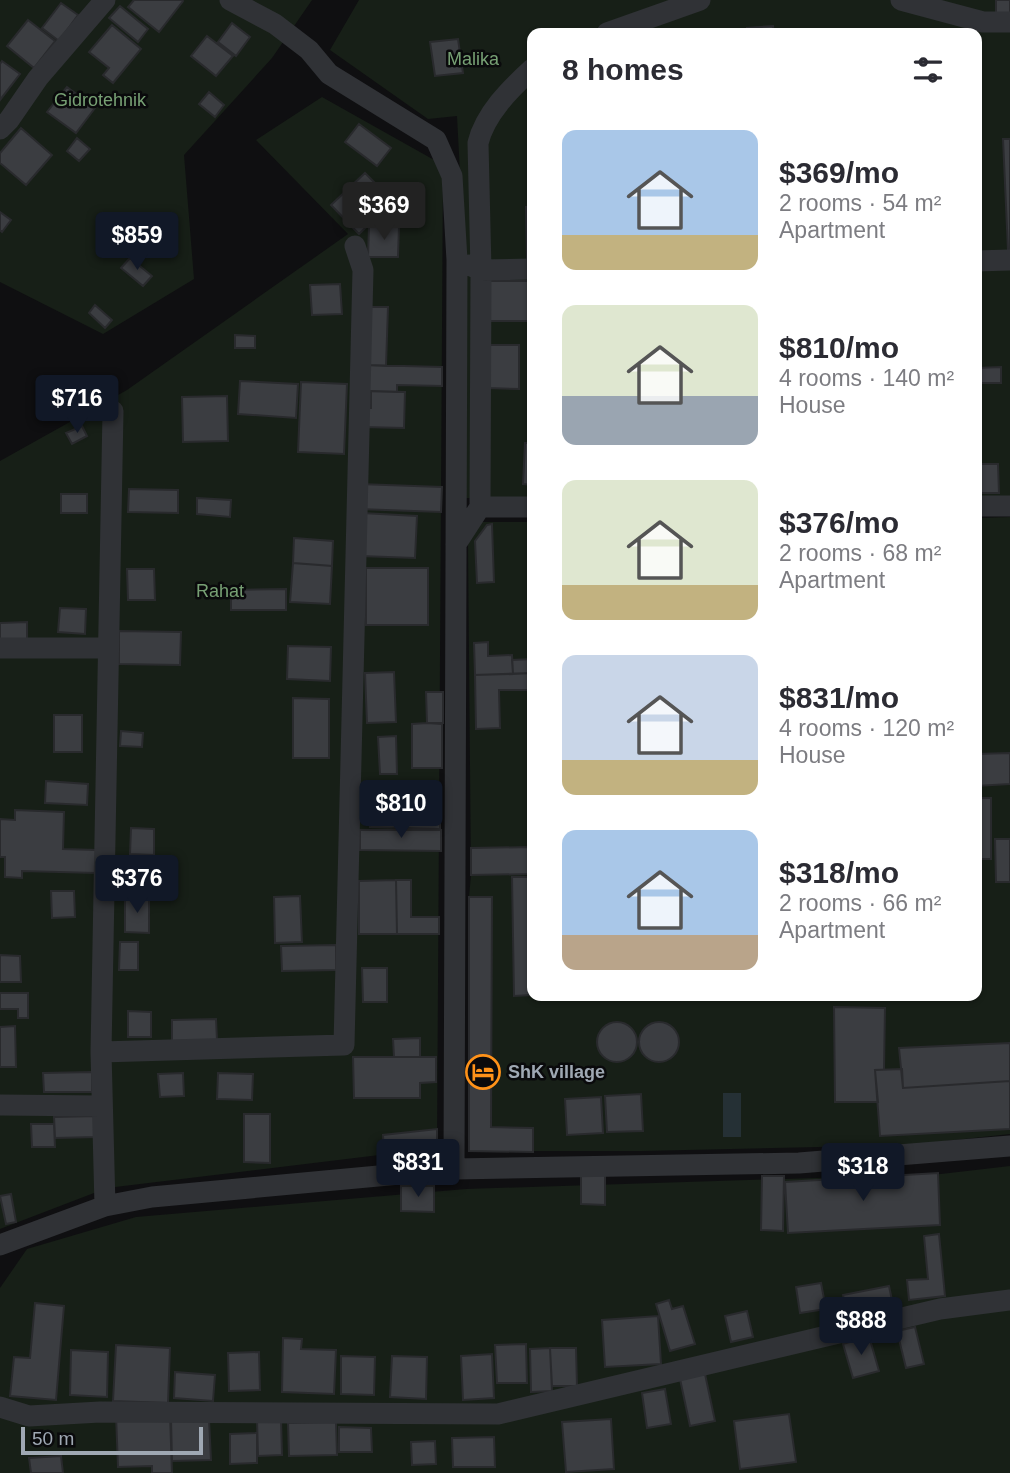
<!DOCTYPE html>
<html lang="en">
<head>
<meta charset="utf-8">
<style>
  :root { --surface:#fff; --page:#f2f2f3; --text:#2b2b33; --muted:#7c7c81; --accent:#111827 }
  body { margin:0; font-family:Arial,sans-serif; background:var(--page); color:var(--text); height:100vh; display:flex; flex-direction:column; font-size:26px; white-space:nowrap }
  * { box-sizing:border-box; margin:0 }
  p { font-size:23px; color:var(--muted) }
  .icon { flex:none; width:38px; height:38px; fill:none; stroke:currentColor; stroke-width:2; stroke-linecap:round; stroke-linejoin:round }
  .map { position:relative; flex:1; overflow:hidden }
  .side { position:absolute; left:527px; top:28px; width:455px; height:973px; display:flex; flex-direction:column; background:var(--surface); border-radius:14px; box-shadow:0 2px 5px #0004 }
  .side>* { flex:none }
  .scale { position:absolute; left:21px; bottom:18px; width:182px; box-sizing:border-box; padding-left:7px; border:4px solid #9fa8b3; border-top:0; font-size:19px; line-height:24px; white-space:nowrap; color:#9fa8b3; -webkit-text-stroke:5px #0a0a0c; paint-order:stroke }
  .price { position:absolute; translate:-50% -60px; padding:0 16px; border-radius:7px; background:var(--accent); color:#fff; font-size:23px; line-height:46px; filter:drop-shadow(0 2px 4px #0008) }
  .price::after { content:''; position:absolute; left:50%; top:42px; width:21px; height:16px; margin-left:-10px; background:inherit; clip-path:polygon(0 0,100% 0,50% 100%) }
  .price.current { background:#222; color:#fff }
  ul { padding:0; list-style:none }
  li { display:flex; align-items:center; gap:21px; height:175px; padding:0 35px }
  li span { display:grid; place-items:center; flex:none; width:196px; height:140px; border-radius:14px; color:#555 }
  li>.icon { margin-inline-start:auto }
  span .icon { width:84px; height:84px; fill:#fffc; stroke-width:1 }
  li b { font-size:30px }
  h2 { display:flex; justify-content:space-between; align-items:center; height:84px; padding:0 35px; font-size:30px }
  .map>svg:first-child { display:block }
</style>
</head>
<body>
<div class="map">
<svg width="1010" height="1473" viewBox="0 0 1010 1473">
  <rect width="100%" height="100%" fill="#0f0f11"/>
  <path fill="#171f17" d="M0 0H312L272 58 184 155 194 279 103 334 0 282Z
    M359 0H1010V502H977L976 33H532V499L465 498 467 307 457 116 428 119 330 50Z
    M322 97 443 165 437 1148 107 1188 0 1229V461L127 390 348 234 256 140Z
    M1010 517V1134L909 1145 642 1151H469V897L471 875 468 544 479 522H532V996H976L977 518Z
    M1010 1166V1473H0V1288L27 1249 136 1217 466 1189 941 1174Z"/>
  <path fill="#253035" d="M723 1093H741V1137H723Z"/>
  <path fill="#3b3d41" stroke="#292a2d" stroke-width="2" d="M134 0H182L183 1 159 32 128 7Z
    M996 0H1010V15H996Z
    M61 3 78 15 59 41 42 28Z
    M120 6 148 29 138 42 109 18Z
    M28 20 55 41 34 68 7 46Z
    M232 23 250 37 236 56 218 42Z
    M112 25 141 49 113 83 103 75 109 68 89 52Z
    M773 26 774 33H748L747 28Z
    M880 29V33H834V31Z
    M207 36 233 56 216 76 191 56Z
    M458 39 463 73 435 76 430 42Z
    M2 61 20 74 0 100V64Z
    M67 87 95 108 76 133 47 112Z
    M209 92 224 105 215 117 199 104Z
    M359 124 391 148 377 166 345 142Z
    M21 128 52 155 26 185 0 163V153Z
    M77 138 90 149 79 161 67 151Z
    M1003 139H1010V250H1008Z
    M365 173 393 201 359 234 331 205Z
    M526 207H532V258H527Z
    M0 212 11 220 2 232 0 230Z
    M369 226H399L398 257H368Z
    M130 258 152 276 143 286 121 268Z
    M488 281H532V321H488Z
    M340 284 342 314 312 315 310 285Z
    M95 305 112 320 105 328 89 313Z
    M367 307H388L386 366 366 365Z
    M235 335 255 336V348H235Z
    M486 345H519V389L487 388Z
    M366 365 442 367V386L397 385V392L365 391Z
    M1001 367V383H976V368Z
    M240 381 298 384 296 418 238 414Z
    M301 382 347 384 344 454 298 452Z
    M371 391 405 392 404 428 362 427 363 408H371Z
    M227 396 228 441 183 442 182 397Z
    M82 426 87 436 72 444 66 433Z
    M525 443H532V485L523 484Z
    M976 464H998L999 493H976Z
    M359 484 442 487 441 512 358 509Z
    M129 489 178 490V513L128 512Z
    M61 494H87V513H61Z
    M197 498 231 500 230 517 197 514Z
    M362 513 417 516 415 558 360 556Z
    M492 524 494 582 477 583 475 541 487 525Z
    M294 538 333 541 332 566 293 563Z
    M293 563 332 566 330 604 290 602Z
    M366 568H428V625H366Z
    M127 569H154L155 600H128Z
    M286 589V610H231V590Z
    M60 608 86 609 85 634 58 632Z
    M27 622V641H0V623Z
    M119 631 181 632 180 665 119 664Z
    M488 642V656L512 655 513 674 475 675 474 643Z
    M288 646 331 647 330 681 287 679Z
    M532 659V673L513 674 512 660Z
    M394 672 396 722 367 723 365 673Z
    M532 673V690H499L500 728 476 729 475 675Z
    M426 692H443V723H427Z
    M293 698 329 699V758H293Z
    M54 715H82V752H54Z
    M427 723 442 724V768H412V724Z
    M121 731 143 733 142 747 120 746Z
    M396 736 397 774H380L378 737Z
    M1010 753V784L976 786V754Z
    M46 781 88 784 87 805 45 803Z
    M370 792 402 793 401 811 440 812V829L370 827Z
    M976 798H991V859H976Z
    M15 810 64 812 63 849 97 850 96 873 22 871V878L5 877V857H0V819L15 820Z
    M131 828 154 829V855L130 854Z
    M360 830H441V851L360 850Z
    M995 839H1010V882H996Z
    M532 847V874L471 875V848Z
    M512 877H532V995L514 996Z
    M396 880 397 934H359V881Z
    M396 880H411V917H439V934H397Z
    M51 891H74L75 917 52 918Z
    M300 896 302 942 275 943 274 897Z
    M469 897H492L491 1127 533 1128V1152L469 1151Z
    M125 898H149V933L125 932Z
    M120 942H138V970H119Z
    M336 945V970L282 971 281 946Z
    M0 955 20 956 21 982H0Z
    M362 968H387V1002H363Z
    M0 993H28V1018H18V1009H0Z
    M834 1007 885 1008 884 1070H875L878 1102H835Z
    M128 1011 151 1012V1037H128Z
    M216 1019 217 1040 172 1041V1020Z
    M639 1042a20 20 0 1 1 40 0a20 20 0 1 1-40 0Z
    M597 1042a20 20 0 1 1 40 0a20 20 0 1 1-40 0Z
    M15 1026 16 1067H0V1027Z
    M420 1038V1057H394L393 1039Z
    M1010 1043V1081L903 1088 899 1048Z
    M353 1057H436V1082L420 1083V1098H354Z
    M902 1069 903 1088 1010 1081V1129L880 1136 875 1070Z
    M92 1072V1092H44L43 1073Z
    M183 1073 184 1096 160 1097 158 1074Z
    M218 1073 253 1074 252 1100 217 1099Z
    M641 1094 643 1131 607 1132 605 1096Z
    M601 1097 603 1133 567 1135 565 1099Z
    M244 1114H270V1163L244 1162Z
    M96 1116V1137L55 1138 54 1117Z
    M31 1124H54L55 1147H32Z
    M437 1129V1148L384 1154 383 1135Z
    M581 1170H605V1205L581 1204Z
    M938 1173 940 1225 788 1233 785 1182Z
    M762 1176H784L783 1231 761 1230Z
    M401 1186H434V1212L401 1211Z
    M11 1194 16 1222 6 1224 0 1196Z
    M939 1234 945 1296 909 1300 907 1280 928 1279 924 1236Z
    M821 1283 826 1309 800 1313 796 1287Z
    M889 1286 893 1305 847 1314 843 1295Z
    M669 1300 672 1309 683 1306 695 1344 670 1351 656 1304Z
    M35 1303 64 1306 56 1400 10 1396 14 1357 30 1358Z
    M747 1311 753 1337 731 1342 725 1316Z
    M658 1316 661 1364 605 1367 602 1320Z
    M915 1327 924 1364 906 1368 897 1331Z
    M869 1336 879 1371 853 1378 843 1344Z
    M283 1338 302 1339 301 1349 336 1350 334 1394 282 1392Z
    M526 1344 527 1383H497L495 1345Z
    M116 1345 170 1348 168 1403 113 1401Z
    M550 1348H576L577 1386H552Z
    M550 1348 552 1391 531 1392 530 1349Z
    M71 1350 108 1352 107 1397 70 1395Z
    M259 1352 260 1390 229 1391 228 1353Z
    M492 1354 494 1398 463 1400 461 1356Z
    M341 1356 375 1357 374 1395 341 1394Z
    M392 1356 427 1357 426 1399 390 1397Z
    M175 1372 215 1375 213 1401 174 1398Z
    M705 1374 715 1421 690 1426 680 1379Z
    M665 1389 671 1424 647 1428 642 1393Z
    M170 1413 172 1473H152V1466L118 1467 116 1415Z
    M789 1414 796 1462 740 1469 734 1421Z
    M209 1419 211 1460 172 1461 171 1420Z
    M257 1419H281L282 1455 258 1456Z
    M611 1419 614 1469 566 1472 562 1422Z
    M336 1422 337 1455 289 1456 288 1423Z
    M339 1427 371 1428 372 1452H339Z
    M257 1433V1463L230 1464V1434Z
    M494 1437 495 1467H453L452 1438Z
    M435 1441 436 1464 412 1465 411 1442Z
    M61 1456 63 1473H31L29 1458Z"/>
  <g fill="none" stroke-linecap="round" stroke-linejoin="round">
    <path stroke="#303236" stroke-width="21" d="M230 0 275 24 309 50 329 74 436 140 452 176 457 260 454 1169
      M901 0 983 22H1010
      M607 33 700 0
      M0 129 9 120 38 78 105 0
      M976 261 1010 260
      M469 265 481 270 532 269
      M976 506H1010
      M480 507H532
      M456 544 480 507 481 270 478 143C485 114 510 89 532 69
      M0 648H108
      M101 1052 344 1045 363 270 355 246
      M0 1105 101 1106
      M105 1206 101 1052 113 411
      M0 1245 105 1206 152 1197 454 1169 799 1163 1010 1146
      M0 1407 29 1416 100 1412 498 1414 940 1309 1010 1300"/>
  </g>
  <defs>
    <g id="hotel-ring" transform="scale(1.75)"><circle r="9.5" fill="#0a0a0c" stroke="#ff9219" stroke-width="1.5"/><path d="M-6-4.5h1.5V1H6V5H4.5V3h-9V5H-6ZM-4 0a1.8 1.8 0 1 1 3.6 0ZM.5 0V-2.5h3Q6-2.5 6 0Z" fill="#ff9219"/></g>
  </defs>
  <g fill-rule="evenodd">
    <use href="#hotel-ring" x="483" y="1072"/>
  </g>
  <g text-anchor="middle" stroke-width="5" stroke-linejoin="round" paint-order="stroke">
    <g font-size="18" fill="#77a074" stroke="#0a0a0c">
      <text x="473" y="65">Malika</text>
      <text x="100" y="106">Gidrotehnik</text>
      <text x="220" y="597">Rahat</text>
    </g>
    <g font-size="18" font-weight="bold" fill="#9fa8b3" stroke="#0a0a0c" text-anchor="start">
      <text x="508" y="1078">ShK village</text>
    </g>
  </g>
</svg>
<div class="scale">50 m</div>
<b class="price current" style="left:384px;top:242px">$369</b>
<b class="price" style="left:137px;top:272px">$859</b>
<b class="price" style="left:77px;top:435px">$716</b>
<b class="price" style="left:401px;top:840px">$810</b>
<b class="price" style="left:137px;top:915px">$376</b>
<b class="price" style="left:418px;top:1199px">$831</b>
<b class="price" style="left:863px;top:1203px">$318</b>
<b class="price" style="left:861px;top:1357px">$888</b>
<section class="side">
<h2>8 homes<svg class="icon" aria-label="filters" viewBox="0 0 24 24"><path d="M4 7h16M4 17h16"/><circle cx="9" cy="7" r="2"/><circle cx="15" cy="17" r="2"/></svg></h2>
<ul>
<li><span style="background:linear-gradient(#a9c7e8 75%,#c2b280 0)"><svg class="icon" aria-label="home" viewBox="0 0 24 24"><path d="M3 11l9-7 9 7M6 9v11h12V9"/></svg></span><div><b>$369/mo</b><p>2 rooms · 54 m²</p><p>Apartment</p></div></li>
<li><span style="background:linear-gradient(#dfe7d0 65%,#9aa5b1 0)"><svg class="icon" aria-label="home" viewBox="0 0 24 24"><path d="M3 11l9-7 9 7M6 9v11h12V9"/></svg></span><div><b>$810/mo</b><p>4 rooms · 140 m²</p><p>House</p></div></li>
<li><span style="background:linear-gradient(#dfe7d0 75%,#c2b280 0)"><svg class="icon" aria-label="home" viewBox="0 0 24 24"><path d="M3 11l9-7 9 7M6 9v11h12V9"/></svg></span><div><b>$376/mo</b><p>2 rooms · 68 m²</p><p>Apartment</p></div></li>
<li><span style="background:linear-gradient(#c9d6e8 75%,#c2b280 0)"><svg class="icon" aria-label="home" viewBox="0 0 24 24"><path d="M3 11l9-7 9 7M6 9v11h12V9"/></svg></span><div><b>$831/mo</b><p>4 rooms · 120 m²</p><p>House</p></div></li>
<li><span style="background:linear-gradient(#a9c7e8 75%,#b9a48a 0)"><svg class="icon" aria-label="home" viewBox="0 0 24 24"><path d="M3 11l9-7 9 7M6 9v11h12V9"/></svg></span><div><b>$318/mo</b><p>2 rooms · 66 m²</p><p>Apartment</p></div></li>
</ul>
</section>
</div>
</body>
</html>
